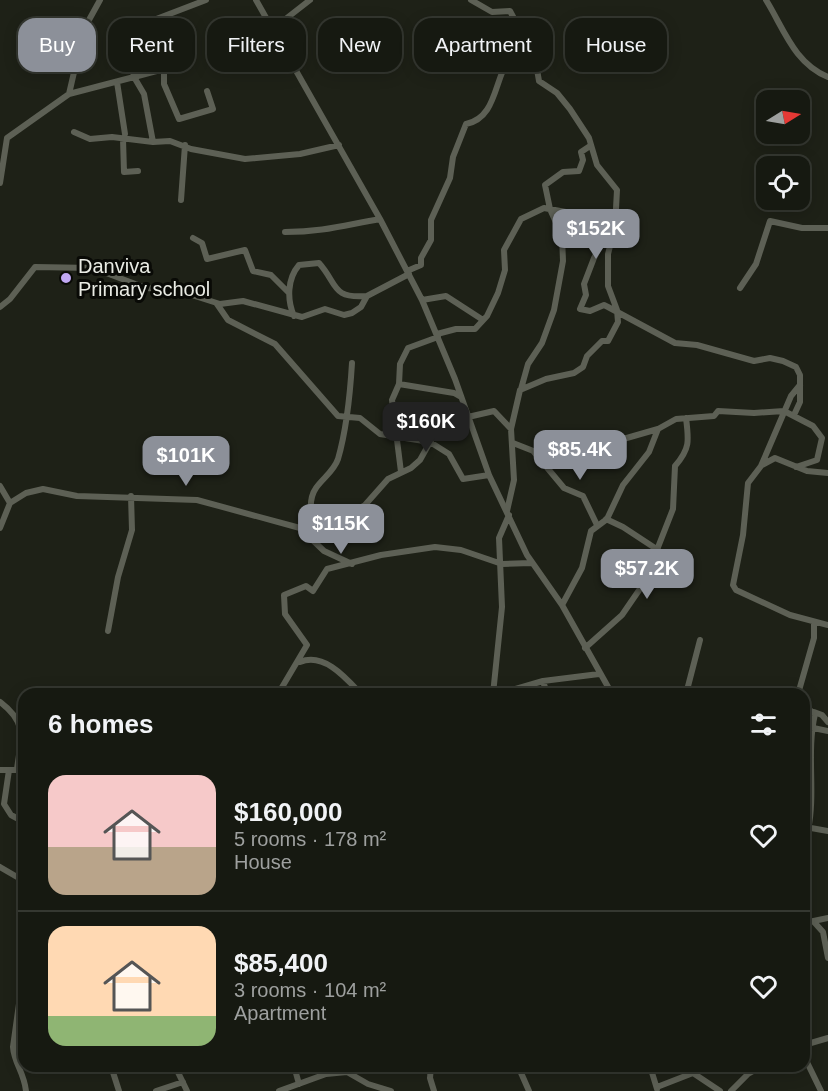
<!DOCTYPE html>
<html lang="en">
<head>
<meta charset="utf-8">
<style>
  :root { --surface:#161911; --page:#23261f; --text:#f1f3f6; --muted:#9ea09f; --line:#353831; --accent:#8c9099 }
  body { margin:0; font-family:Helvetica,sans-serif; background:var(--page); color:var(--text); height:100vh; display:flex; flex-direction:column; font-size:22px; white-space:nowrap }
  * { box-sizing:border-box; margin:0 }
  p { font-size:20px; color:var(--muted) }
  .icon { flex:none; width:33px; height:33px; fill:none; stroke:currentColor; stroke-width:2; stroke-linecap:round; stroke-linejoin:round }
  .map { position:relative; flex:1; overflow:hidden }
  .sheet { position:absolute; left:18px; top:688px; width:792px; height:384px; display:flex; flex-direction:column; background:var(--surface); border-radius:18px; box-shadow:0 3px 15px #0003,0 0 0 2px var(--line) }
  .sheet>* { flex:none }
  .hud { position:absolute; left:18px; top:18px; width:792px; height:54px; display:flex; gap:12px }
  .needle { width:39px; rotate:79deg }
  .controls { position:absolute; left:756px; top:90px; display:grid; gap:12px }
  .controls a { display:grid; place-items:center; width:54px; height:54px; border-radius:12px; background:var(--surface); box-shadow:0 3px 15px #0003,0 0 0 2px var(--line); font-size:30px }
  .price { position:absolute; translate:-50% -51px; padding:0 14px; border-radius:12px; background:var(--accent); color:#fff; font-size:20px; line-height:39px; filter:drop-shadow(0 2px 3px #0008) }
  .price::after { content:''; position:absolute; left:50%; top:36px; width:18px; height:14px; margin-left:-9px; background:inherit; clip-path:polygon(0 0,100% 0,50% 100%) }
  .price.selected { background:#222; color:#fff }
  ul { padding:0; list-style:none }
  li { display:flex; align-items:center; gap:18px; height:150px; padding:0 30px }
  li+li { border-top:2px solid var(--line) }
  li span { display:grid; place-items:center; flex:none; width:168px; height:120px; border-radius:18px; color:#555 }
  li>.icon { margin-inline-start:auto }
  span .icon { width:72px; height:72px; fill:#fffc; stroke-width:1 }
  li b { font-size:26px }
  h2 { display:flex; justify-content:space-between; align-items:center; height:72px; padding:0 30px; font-size:26px }
  .chip { padding:0 21px; border-radius:18px; background:var(--surface); box-shadow:0 3px 15px #0003,0 0 0 2px var(--line); font-size:21px; line-height:54px }
  .chip.selected { background:var(--accent); color:#fff }
  .map>svg:first-child { display:block }
</style>
</head>
<body>
<div class="map">
<svg width="828" height="1091" viewBox="0 0 828 1091">
  <rect width="100%" height="100%" fill="#1e2117"/>
  <g fill="none" stroke-linecap="round" stroke-linejoin="round">
    <path stroke="#5d6055" stroke-width="6" d="M256 0 380 219 422 300 455 379 489 475 527 555 562 605 612 694
      M471 0 492 12 510 11 535 58 539 81 557 93 570 109 589 138 597 165 617 190 615 227 608 254V286L617 310 618 322 608 341H602L587 356 583 367 574 373 546 379 520 390 511 429 514 480 507 511
      M766 0C784 29 794 63 828 77
      M282 43 283 21 310 0
      M164 69V84L179 119 213 109 207 91
      M117 82 125 134
      M69 94 84 29 100 0
      M74 132 90 139 112 137 153 142 170 141 191 149 245 159 300 154 339 145
      M123 139 124 172 138 171
      M153 142 144 94 134 77 164 69 181 61
      M0 183 7 138 69 94 134 77 125 31 206 0
      M181 200 185 145
      M285 232C323 232 345 225 380 219
      M611 236 599 248 594 258 584 284 586 295 580 309 590 311 604 305 608 307 675 343 697 345 754 361 770 358 783 361 796 367 800 375V402L794 415
      M193 238 202 243 207 259 245 250 253 271 271 275 289 293
      M407 271 421 265V258L431 240V220L450 178 453 157 466 124C505 116 490 58 526 46
      M740 288 756 264 770 221 802 228H828
      M422 300 446 296 483 320
      M217 304 228 320 275 344 338 416 360 418 380 434 430 442 449 454 463 479 489 475
      M0 307 10 299 35 267 93 268 146 288 176 290 220 304 243 301 302 317 325 309 344 315 352 313 361 307 367 296 409 274
      M294 316C287 300 287 279 299 265L319 263C338 284 331 299 367 296
      M437 334 456 329H475L487 316 498 293 505 270 504 250 521 219 544 208 571 213 588 220 616 219
      M399 384 454 393 461 397
      M800 385 791 396 761 466 748 483 743 535 733 585 736 590 790 615 828 625
      M521 389 528 364 542 343 554 310 563 261 562 236 550 209 545 185 563 172 579 171 583 160 581 152 590 146
      M513 443 541 454 578 452 658 429 676 419 714 416 718 411 754 413 784 411 813 426 822 438 817 460 796 467
      M534 452 564 488 583 496 597 525
      M762 465 775 458 807 471 828 473
      M401 472 392 400 399 384 400 364 408 348 438 337
      M0 486 10 503
      M606 519 623 527 658 550
      M0 528 10 503 26 493 43 489 77 496 197 500 300 528 324 551 352 564
      M315 538C313 523 306 502 316 488 323 478 334 471 338 459 347 428 350 396 352 363
      M315 541 324 519 356 510 365 505 388 479 411 468 420 460 434 435 468 417 494 411 511 429
      M562 605 582 568 591 531 607 519 623 485 649 452 658 429
      M108 631 118 577 132 530 131 496
      M585 648 622 615 644 583 673 509 675 466C690 449 689 441 686 418
      M300 662C324 652 346 678 361 694
      M543 681 547 694
      M278 694 307 645 285 614 284 595 306 586 313 591 327 569 381 555 435 547 461 550 502 564 531 563
      M493 694 502 607 499 538 509 515
      M498 694 543 681 599 674
      M686 694 700 640
      M771 694 772 691
      M776 694H783
      M798 694 814 638V622
      M0 702C28 723 21 738 17 769
      M804 706 815 714C806 752 816 793 808 830
      M814 712 822 715 828 722
      M804 726 828 731
      M0 770H24
      M9 770 4 804 11 815 24 822
      M808 830 811 828 828 831
      M0 867 24 881
      M814 922 823 932 828 958
      M804 923 828 918
      M24 968 13 1047C14 1063 24 1072 26 1091
      M804 1045 828 1038
      M804 1056 821 1091
      M111 1066 119 1091
      M175 1066 187 1091
      M294 1066 299 1084
      M431 1066 430 1078 434 1091
      M518 1066 529 1091
      M650 1066 657 1089
      M657 1087 693 1073 720 1091
      M156 1091 183 1082
      M279 1091 326 1074 347 1072 368 1084 391 1091
      M731 1091 748 1074 762 1066"/>
  </g>
  <circle fill="#c1a8f3" stroke="#090a06" stroke-width="2" cx="66" cy="278" r="6"/>
  <g text-anchor="middle" stroke-width="6" stroke-linejoin="round" paint-order="stroke">
    <g font-size="20" fill="#e9ebe4" stroke="#090a06" text-anchor="start">
      <text x="78" y="273">Danviva<tspan x="78" dy="23">Primary school</tspan></text>
    </g>
  </g>
</svg>
<div class="controls">
<a><svg class="needle" viewBox="-14 -14 28 28"><path d="M0-13l5 13h-10z" fill="#e53935"/><path d="M0 13l5-13h-10z" fill="#9ea09f"/></svg></a>
<a><svg class="icon" aria-label="locate" viewBox="0 0 24 24"><circle cx="12" cy="12" r="6"/><path d="M12 2v4M12 18v4M2 12h4M18 12h4"/></svg></a>
</div>
<b class="price" style="left:596px;top:260px">$152K</b>
<b class="price selected" style="left:426px;top:453px">$160K</b>
<b class="price" style="left:580px;top:481px">$85.4K</b>
<b class="price" style="left:186px;top:487px">$101K</b>
<b class="price" style="left:341px;top:555px">$115K</b>
<b class="price" style="left:647px;top:600px">$57.2K</b>
<div class="hud">
<a class="chip selected">Buy</a>
<a class="chip">Rent</a>
<a class="chip">Filters</a>
<a class="chip">New</a>
<a class="chip">Apartment</a>
<a class="chip">House</a>
</div>
<section class="sheet">
<h2>6 homes<svg class="icon" aria-label="filters" viewBox="0 0 24 24"><path d="M4 7h16M4 17h16"/><circle cx="9" cy="7" r="2"/><circle cx="15" cy="17" r="2"/></svg></h2>
<ul>
<li><span style="background:linear-gradient(#f6c9c9 60%,#b9a48a 0)"><svg class="icon" aria-label="home" viewBox="0 0 24 24"><path d="M3 11l9-7 9 7M6 9v11h12V9"/></svg></span><div><b>$160,000</b><p>5 rooms · 178 m²</p><p>House</p></div><svg class="icon" aria-label="heart" viewBox="0 0 24 24"><path d="M12 20l-8-8c-3-5 5-10 8-4 3-6 11-1 8 4z"/></svg></li>
<li><span style="background:linear-gradient(#ffd9b3 75%,#8fb573 0)"><svg class="icon" aria-label="home" viewBox="0 0 24 24"><path d="M3 11l9-7 9 7M6 9v11h12V9"/></svg></span><div><b>$85,400</b><p>3 rooms · 104 m²</p><p>Apartment</p></div><svg class="icon" aria-label="heart" viewBox="0 0 24 24"><path d="M12 20l-8-8c-3-5 5-10 8-4 3-6 11-1 8 4z"/></svg></li>
</ul>
</section>
</div>
</body>
</html>
